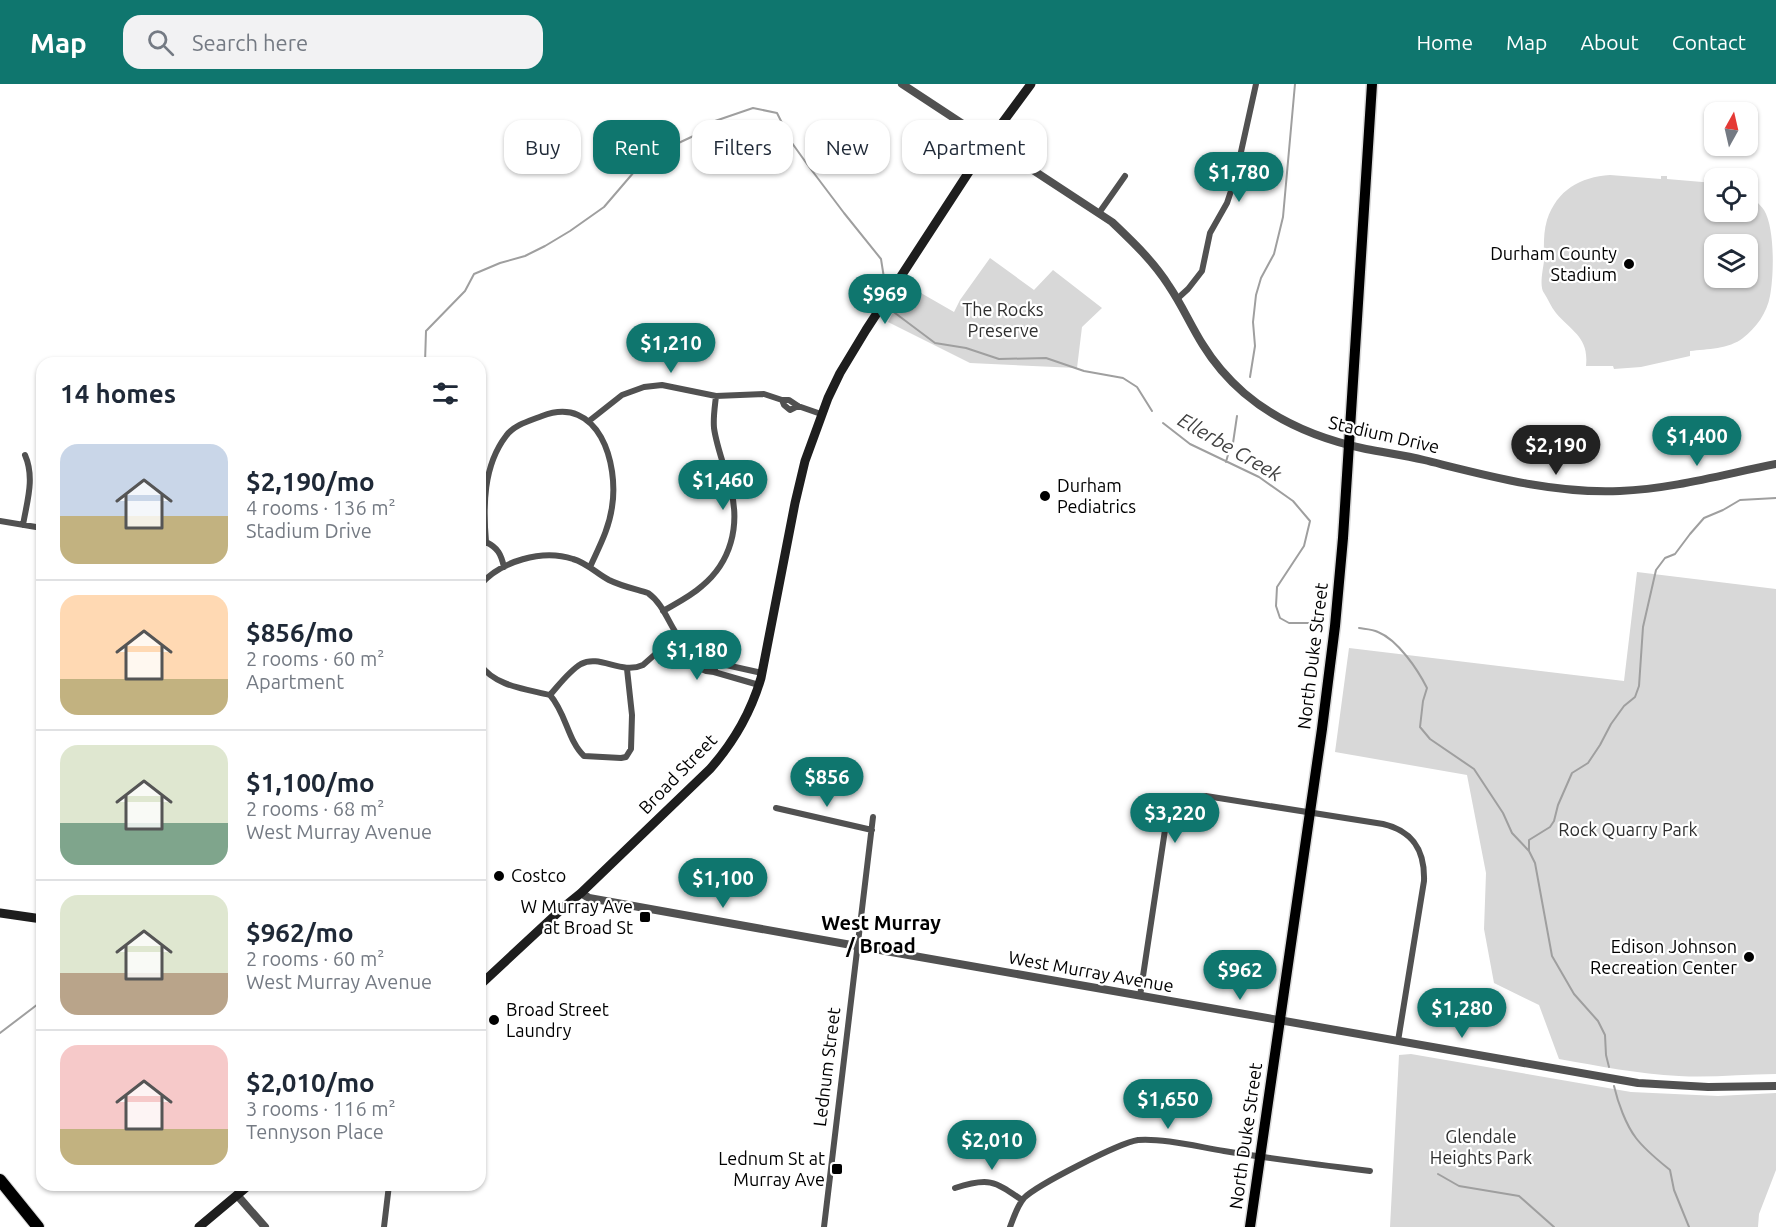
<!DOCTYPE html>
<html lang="en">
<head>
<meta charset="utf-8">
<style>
  :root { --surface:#fff; --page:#f2f2f3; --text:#1f2937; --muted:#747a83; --line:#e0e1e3; --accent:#0f766e }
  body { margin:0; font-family:Ubuntu,sans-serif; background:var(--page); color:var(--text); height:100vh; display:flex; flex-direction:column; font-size:22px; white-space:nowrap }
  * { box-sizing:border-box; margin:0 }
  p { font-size:20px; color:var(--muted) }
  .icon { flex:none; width:33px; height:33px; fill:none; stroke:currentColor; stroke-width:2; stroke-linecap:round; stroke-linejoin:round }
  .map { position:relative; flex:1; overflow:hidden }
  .side { position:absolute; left:36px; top:273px; width:450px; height:834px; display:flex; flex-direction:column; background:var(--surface); border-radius:18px; box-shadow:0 2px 4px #0004 }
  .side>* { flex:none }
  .banner { position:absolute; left:504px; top:36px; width:570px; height:54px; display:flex; gap:12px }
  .needle { width:39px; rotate:8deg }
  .controls { position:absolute; left:1704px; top:18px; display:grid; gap:12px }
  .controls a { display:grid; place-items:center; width:54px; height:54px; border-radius:12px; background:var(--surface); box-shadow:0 2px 4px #0004; font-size:30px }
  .price { position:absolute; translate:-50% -51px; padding:0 14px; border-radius:21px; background:var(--accent); color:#fff; font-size:20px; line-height:39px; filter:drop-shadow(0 2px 3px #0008) }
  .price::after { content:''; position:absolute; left:50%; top:36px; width:18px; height:14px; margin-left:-9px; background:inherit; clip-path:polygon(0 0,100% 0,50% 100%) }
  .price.current { background:#222; color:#fff }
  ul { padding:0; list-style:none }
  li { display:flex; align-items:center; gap:18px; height:150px; padding:0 24px }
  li+li { border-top:2px solid var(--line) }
  li span { display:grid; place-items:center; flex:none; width:168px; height:120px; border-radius:18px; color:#555 }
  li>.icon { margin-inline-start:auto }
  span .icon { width:72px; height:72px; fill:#fffc; stroke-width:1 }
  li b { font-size:26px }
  h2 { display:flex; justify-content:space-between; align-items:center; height:72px; padding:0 24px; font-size:26px }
  .tag { padding:0 21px; border-radius:18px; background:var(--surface); box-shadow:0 2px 4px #0004; font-size:21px; line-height:54px }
  .tag.current { background:var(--accent); color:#fff }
  header { display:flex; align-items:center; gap:36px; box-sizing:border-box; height:84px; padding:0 30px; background:var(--accent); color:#fff }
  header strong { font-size:28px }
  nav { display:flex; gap:33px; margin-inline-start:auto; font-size:21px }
  .search { width:420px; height:54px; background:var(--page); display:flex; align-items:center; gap:15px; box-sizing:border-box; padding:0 21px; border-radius:18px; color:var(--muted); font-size:22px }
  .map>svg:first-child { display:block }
</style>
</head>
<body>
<header>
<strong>Map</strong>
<div class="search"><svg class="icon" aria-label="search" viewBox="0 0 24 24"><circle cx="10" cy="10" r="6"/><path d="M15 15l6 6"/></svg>Search here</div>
<nav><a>Home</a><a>Map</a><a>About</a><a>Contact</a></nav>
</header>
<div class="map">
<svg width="1776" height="1143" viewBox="0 0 1776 1143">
  <rect width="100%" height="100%" fill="#fff"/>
  <path fill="#d8d8d8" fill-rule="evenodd" d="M1610 91 1661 95V92H1667V95L1714 99V128H1748V110C1753 115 1760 120 1764 126 1775 144 1774 191 1770 212 1767 229 1756 244 1743 254 1729 265 1707 265 1690 267V272L1641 283 1614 285 1613 282H1586C1589 253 1572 248 1556 229 1551 223 1548 215 1544 209 1539 202 1543 186 1544 177 1544 164 1543 149 1547 136 1557 106 1580 93 1610 91ZM1714 160H1748V194H1714Z
    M990 174 1034 206 1053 186 1102 224 1082 243 1077 284 970 279 888 238 907 201 954 228 960 216Z
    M1637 488 1776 505V990C1743 990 1711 994 1679 992 1638 990 1599 982 1559 975L1539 921 1494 899 1484 845 1486 789 1467 691 1335 668 1349 564 1624 597Z
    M1411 970 1631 1008 1718 1012 1776 1009V1086L1759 1130 1758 1143H1390L1399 971Z"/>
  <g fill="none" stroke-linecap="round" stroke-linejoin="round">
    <path stroke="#9f9f9f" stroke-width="2" d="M895 229 935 259 966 264 999 275 1046 274 1084 287 1123 294 1137 303 1152 327
      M425 279 426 247 465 207 474 190 500 179 525 172 545 162 570 147 604 123 652 67 670 63 702 48 715 37 753 24 777 29 792 59 807 80 844 129 881 175 884 194
      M1250 293 1255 262 1253 238 1256 211 1261 194 1274 170 1283 133 1295 0
      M1163 339 1190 360 1259 393 1293 417 1310 437 1304 462 1277 503 1276 522 1280 534 1289 539H1315
      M1226 378 1229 367 1233 359 1237 332
      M1359 544C1365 545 1372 545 1378 548 1398 556 1418 586 1427 604L1423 617 1420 643 1430 655 1474 685 1503 729 1512 749 1529 767 1535 779 1552 872 1574 910 1598 937 1605 951 1606 971 1609 983
      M1529 767V756L1550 743 1554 737 1558 721 1572 689 1588 679 1600 661 1611 640 1624 622 1635 613 1639 602 1643 543 1656 486 1665 474 1675 470 1690 450 1704 434 1723 426 1740 416 1776 414
      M0 949 42 917
      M1614 1002C1618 1019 1626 1041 1636 1054 1645 1066 1659 1077 1670 1086L1674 1106 1689 1143
      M1438 1090 1459 1102 1519 1112 1554 1143"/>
    <g stroke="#dbdbdb" stroke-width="13">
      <path id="trunk" d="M1250 1143 1322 645 1335 542 1343 454 1372 0"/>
    </g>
    <g stroke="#dbdbdb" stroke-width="14">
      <path id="motorway" d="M0 1096 38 1143"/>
    </g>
    <path stroke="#515151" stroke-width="6" d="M1099 129 1125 92
      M1177 215 1188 205 1202 187 1210 149 1227 119 1235 95 1256 0
      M782 316 784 321 790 326 798 322
      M589 337 622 311 644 303 662 301 716 312 764 310 782 316H789L798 322 821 330
      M0 437 42 444
      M23 441C27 417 35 394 25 371
      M486 458C498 464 501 470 504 483
      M480 464 486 458C483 423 483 382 506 352 514 341 529 337 542 332 599 310 619 380 612 423 609 445 599 463 590 483
      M480 501C501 477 542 465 573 475 587 479 596 489 609 496 621 502 635 505 648 509 662 519 667 535 676 549 684 562 695 572 707 580L717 579 714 588
      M663 527C677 519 691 512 702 502 731 478 740 442 731 406 726 386 717 365 714 344 713 333 715 322 716 312
      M688 564 698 566 717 579 762 589
      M688 565V575L696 583 706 587 714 588 759 601
      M480 580C494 602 526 605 550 611 559 601 569 587 581 580 600 570 621 591 643 581L677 551
      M550 611C566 629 568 657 584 672L621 674 626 673 631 665 632 631 627 585
      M776 724 872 746
      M1140 912 1165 746C1170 726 1185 712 1206 712L1383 740C1413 747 1425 766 1424 797L1398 957
      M955 1104C989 1093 994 1097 1022 1116
      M384 1143 389 1101
      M824 1143 873 733
      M1010 1143C1014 1133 1017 1122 1024 1114 1037 1101 1119 1059 1138 1056 1162 1054 1199 1063 1224 1067 1273 1075 1321 1081 1370 1087"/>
    <path stroke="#515151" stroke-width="8" d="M902 0 1112 138C1133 158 1154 178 1169 202 1182 221 1191 242 1203 261 1214 279 1228 295 1244 309 1278 338 1323 356 1366 365 1386 369 1405 371 1424 376 1489 392 1553 410 1620 407 1672 405 1725 390 1776 380
      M581 809 589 814 857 862 1638 999 1708 1003 1776 1002
      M237 1111 265 1143"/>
    <path stroke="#1e1e1e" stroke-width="9" d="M0 829 42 835
      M480 901 565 822 581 809 710 685C734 658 751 628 761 594L795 419 805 377 828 314 840 289 866 246 989 57 1031 0
      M199 1143 249 1101"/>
    <use href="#trunk" stroke="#000" stroke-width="10"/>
    <use href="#motorway" stroke="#000" stroke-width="12"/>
  </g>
  <g fill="#000" stroke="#fff" stroke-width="2">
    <circle cx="1629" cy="180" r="6"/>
    <circle cx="1045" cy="412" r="6"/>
    <circle cx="499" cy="792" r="6"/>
    <rect x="639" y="827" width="12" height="12" rx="3"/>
    <circle cx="1749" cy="873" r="6"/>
    <circle cx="494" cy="936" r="6"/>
    <rect x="831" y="1079" width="12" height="12" rx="3"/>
  </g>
  <g text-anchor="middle" stroke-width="4.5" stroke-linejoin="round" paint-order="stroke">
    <g font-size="18" fill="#000" stroke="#fff" text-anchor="end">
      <text x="1617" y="176">Durham County<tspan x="1617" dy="21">Stadium</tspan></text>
      <text x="1057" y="408" text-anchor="start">Durham<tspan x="1057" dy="21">Pediatrics</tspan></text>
      <text x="511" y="798" text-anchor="start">Costco</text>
      <text x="633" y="829">W Murray Ave<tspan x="633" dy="21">at Broad St</tspan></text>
      <text x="1737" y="869">Edison Johnson<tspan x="1737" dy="21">Recreation Center</tspan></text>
      <text x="506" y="932" text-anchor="start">Broad Street<tspan x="506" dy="21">Laundry</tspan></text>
      <text x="825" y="1081">Lednum St at<tspan x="825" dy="21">Murray Ave</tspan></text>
    </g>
    <g font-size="18" fill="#2f2f2f" stroke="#fff">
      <text x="1003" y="232">The Rocks<tspan x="1003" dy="21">Preserve</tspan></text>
      <text x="1628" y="752">Rock Quarry Park</text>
      <text x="1481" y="1059">Glendale<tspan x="1481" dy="21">Heights Park</tspan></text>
    </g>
    <g font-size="18" fill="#000" stroke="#fff">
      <text transform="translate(1384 351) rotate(13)" y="6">Stadium Drive</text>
      <text transform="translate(1313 572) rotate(-83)" y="6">North Duke Street</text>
      <text transform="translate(678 690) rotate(-46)" y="6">Broad Street</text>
      <text transform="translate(1091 888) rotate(10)" y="6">West Murray Avenue</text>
      <text transform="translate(827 983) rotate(-83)" y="6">Lednum Street</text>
      <text transform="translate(1246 1052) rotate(-82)" y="6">North Duke Street</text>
    </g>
    <g font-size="20" font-style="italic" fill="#404040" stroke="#fff">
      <text transform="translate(1230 363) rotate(30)" y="7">Ellerbe Creek</text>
    </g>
    <g font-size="20" font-weight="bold" fill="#000" stroke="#fff">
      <text x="881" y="846">West Murray<tspan x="881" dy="23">/ Broad</tspan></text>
    </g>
  </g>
</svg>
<div class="controls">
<a><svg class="needle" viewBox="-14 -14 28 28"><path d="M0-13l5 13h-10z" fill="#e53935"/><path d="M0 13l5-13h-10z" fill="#747a83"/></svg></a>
<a><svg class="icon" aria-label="locate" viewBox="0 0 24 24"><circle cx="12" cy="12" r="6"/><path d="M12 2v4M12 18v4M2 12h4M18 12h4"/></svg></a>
<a><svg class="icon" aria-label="layers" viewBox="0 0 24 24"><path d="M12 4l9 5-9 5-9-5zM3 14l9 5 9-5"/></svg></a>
</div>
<b class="price" style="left:1239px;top:119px">$1,780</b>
<b class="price" style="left:885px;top:241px">$969</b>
<b class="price" style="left:671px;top:290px">$1,210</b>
<b class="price" style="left:1697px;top:383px">$1,400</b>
<b class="price current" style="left:1556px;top:392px">$2,190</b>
<b class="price" style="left:723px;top:427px">$1,460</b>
<b class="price" style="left:697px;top:597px">$1,180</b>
<b class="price" style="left:827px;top:724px">$856</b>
<b class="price" style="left:1175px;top:760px">$3,220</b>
<b class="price" style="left:723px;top:825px">$1,100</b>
<b class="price" style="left:1240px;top:917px">$962</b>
<b class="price" style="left:1462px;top:955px">$1,280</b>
<b class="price" style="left:1168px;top:1046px">$1,650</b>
<b class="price" style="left:992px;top:1087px">$2,010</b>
<div class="banner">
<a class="tag">Buy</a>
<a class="tag current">Rent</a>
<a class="tag">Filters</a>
<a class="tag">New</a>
<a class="tag">Apartment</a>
</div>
<section class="side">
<h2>14 homes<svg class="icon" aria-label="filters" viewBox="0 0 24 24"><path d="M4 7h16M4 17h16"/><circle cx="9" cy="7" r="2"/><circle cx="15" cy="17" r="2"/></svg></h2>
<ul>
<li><span style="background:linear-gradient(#c9d6e8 60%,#c2b280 0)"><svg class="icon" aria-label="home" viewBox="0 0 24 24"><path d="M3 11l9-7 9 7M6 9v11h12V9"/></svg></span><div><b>$2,190/mo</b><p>4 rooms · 136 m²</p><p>Stadium Drive</p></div></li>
<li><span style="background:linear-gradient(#ffd9b3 70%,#c2b280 0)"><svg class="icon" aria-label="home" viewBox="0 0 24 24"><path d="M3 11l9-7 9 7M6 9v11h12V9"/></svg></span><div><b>$856/mo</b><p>2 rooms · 60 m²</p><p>Apartment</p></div></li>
<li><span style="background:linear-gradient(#dfe7d0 65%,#7fa58c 0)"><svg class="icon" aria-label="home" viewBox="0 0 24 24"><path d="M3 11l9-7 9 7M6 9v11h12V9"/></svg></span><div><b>$1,100/mo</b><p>2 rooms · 68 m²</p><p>West Murray Avenue</p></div></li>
<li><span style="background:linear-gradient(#dfe7d0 65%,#b9a48a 0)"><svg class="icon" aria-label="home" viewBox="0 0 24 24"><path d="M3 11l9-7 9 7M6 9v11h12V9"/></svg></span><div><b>$962/mo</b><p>2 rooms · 60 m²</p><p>West Murray Avenue</p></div></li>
<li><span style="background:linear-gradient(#f6c9c9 70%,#c2b280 0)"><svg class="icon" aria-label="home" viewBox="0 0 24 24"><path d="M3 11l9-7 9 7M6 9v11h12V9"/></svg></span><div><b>$2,010/mo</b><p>3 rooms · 116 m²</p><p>Tennyson Place</p></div></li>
</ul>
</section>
</div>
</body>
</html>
